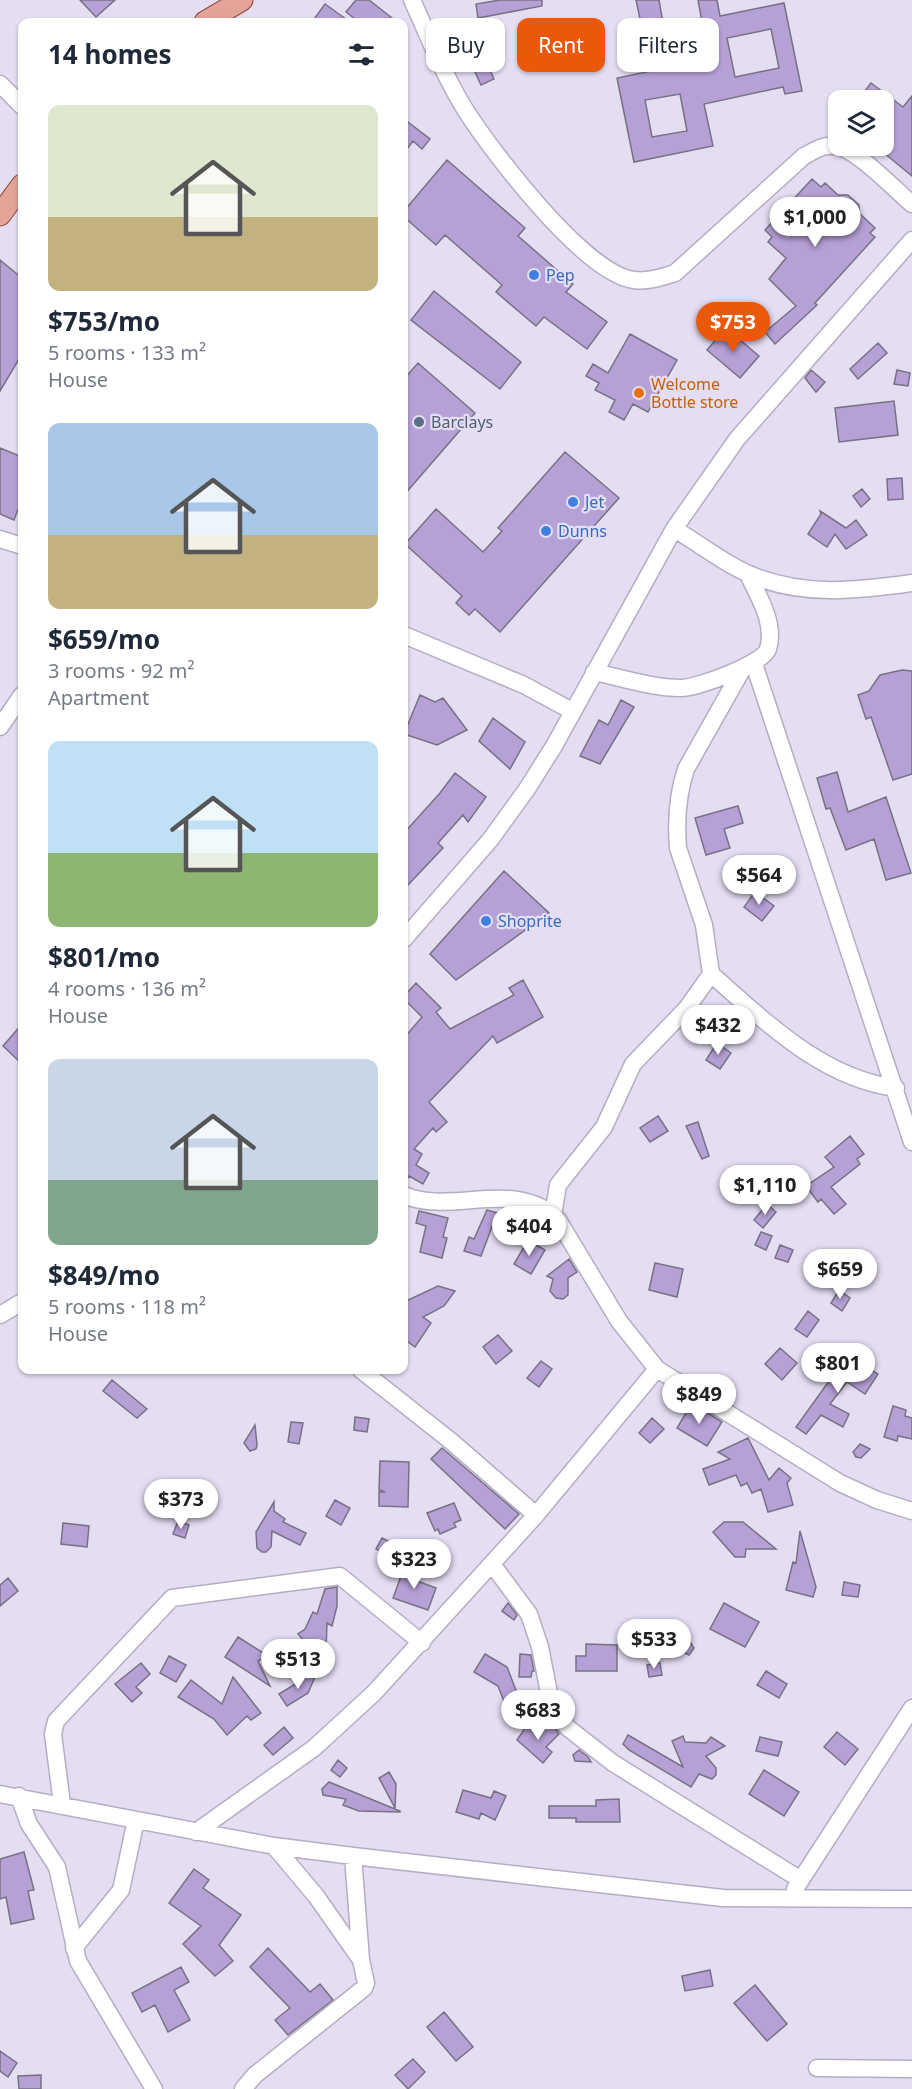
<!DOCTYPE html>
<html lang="en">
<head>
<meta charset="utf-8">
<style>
  :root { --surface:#fff; --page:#f2f2f3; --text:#1f2937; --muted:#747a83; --accent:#ea580c }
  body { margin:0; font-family:"Noto Sans",sans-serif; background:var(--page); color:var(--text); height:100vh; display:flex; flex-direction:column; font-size:22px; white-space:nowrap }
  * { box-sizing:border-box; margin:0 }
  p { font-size:20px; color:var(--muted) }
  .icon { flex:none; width:33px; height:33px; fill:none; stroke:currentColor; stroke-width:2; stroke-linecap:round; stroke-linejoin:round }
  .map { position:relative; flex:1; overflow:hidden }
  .side { position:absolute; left:18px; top:18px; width:390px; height:1356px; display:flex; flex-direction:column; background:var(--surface); border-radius:12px; box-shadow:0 2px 4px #0004 }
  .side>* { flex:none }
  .hud { position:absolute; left:426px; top:18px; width:396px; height:54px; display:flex; gap:12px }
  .tools { position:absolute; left:828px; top:90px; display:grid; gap:12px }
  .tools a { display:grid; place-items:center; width:66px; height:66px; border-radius:12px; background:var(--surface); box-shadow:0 2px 4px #0004; font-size:30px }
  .price { position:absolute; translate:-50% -51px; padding:0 14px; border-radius:21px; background:#fff; color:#222; font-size:20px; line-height:39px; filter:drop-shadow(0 2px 3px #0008) }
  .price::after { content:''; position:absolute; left:50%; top:36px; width:18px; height:14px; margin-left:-9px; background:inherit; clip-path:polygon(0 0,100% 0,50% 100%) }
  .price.active { background:var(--accent); color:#fff }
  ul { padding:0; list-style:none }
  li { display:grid; align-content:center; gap:12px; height:318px; padding:0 30px }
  li span { display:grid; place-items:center; height:186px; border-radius:12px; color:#555 }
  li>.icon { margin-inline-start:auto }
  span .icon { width:108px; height:108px; fill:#fffc; stroke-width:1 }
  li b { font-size:26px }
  h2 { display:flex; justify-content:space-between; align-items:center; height:72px; padding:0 30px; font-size:26px }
  .chip { padding:0 21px; border-radius:12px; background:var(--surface); box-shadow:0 2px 4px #0004; font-size:21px; line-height:54px }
  .chip.active { background:var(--accent); color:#fff }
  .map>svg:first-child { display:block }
</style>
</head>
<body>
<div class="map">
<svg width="912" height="2089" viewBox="0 0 912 2089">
  <rect width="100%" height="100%" fill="#e5ddf2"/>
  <path fill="#b6a1d7" stroke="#787184" stroke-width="1.5" fill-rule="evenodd" d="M80 0H115L96 17Z
    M356 0H369L397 22H359L346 12Z
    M500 0H542V6L478 18 476 4Z
    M636 0H659L665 34 703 27 698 0H717L720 16 784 3 802 91 785 94 783 87 704 104 713 146 634 162 617 78 651 71ZM771 29 779 68 735 77 727 38ZM680 94 687 131 652 137 645 100Z
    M325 4 350 22H312Z
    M472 31 494 79 481 85 459 37Z
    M871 83 903 107 912 96V176L884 153V100H858Z
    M404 119 430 139 422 149 413 141 404 153Z
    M447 160 525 228 518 236 573 284 566 292 607 322 587 349 544 317 536 326 496 292 502 285 445 235 436 245 404 217V211Z
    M812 179 821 187 825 183 838 195H848L859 205V213L875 228 870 233 875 237 815 303 817 305 775 344 765 332 796 306 769 279 786 258 768 242 772 237 765 230Z
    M0 260 22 278V354L0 391Z
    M434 291 521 362 500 389 411 320Z
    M726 328 759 356 740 378 707 350Z
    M630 334 677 360 648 412 633 404 624 420 609 412 615 400 595 390 599 383 586 376 593 364 608 373Z
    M878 343 887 353 858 379 850 369Z
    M418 363 475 413 404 495V379Z
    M811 370 825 382 816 392 805 378Z
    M897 370 910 373 908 386 894 384Z
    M894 401 898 435 839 442 835 408Z
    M0 448 22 457V499L14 520 0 514Z
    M565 452 619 498 500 632 475 609 469 615 456 603 462 596 405 544 436 509 483 552 502 531 498 528Z
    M902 478 903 499 888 500 887 479Z
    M862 489 870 499 861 507 853 496Z
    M820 511 846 528 856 520 867 535 846 549 835 534 827 547 808 534 821 514Z
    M902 670 912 671V774L893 780 871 717 866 719 858 695 869 691 880 675Z
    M420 695 435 702 443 698 467 730 437 745 404 734Z
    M621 700 634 707 600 764 580 756 599 720 608 725Z
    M493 718 525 742 510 769 479 741Z
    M837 772 848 812 886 797 911 873 886 880 874 839 846 850 830 808 826 809 817 778Z
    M455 773 486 797 468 822 463 815 438 843 443 848 404 889V833L440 793Z
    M738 806 743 823 724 829 730 848 706 855 695 818Z
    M504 871 549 913 456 980 430 954Z
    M755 892 774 906 762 921 744 907Z
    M523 980 543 1017 497 1043 493 1036 429 1102 447 1122 436 1132 433 1128 414 1149 422 1154 416 1165 429 1173 423 1184 409 1176 404 1184V1038L422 1017 404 999V996L416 983 441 1008 436 1012 450 1029 514 995 509 988Z
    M22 1024V1064L3 1046Z
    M717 1043 731 1053 720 1069 706 1060Z
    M658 1116 668 1131 650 1142 640 1128Z
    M698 1122 709 1156 702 1159 686 1126Z
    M850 1136 864 1154 857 1159 860 1164 831 1187 846 1204 834 1214 821 1199 818 1202 806 1186 834 1167 825 1157Z
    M767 1204 776 1212 763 1228 754 1220Z
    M487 1210 505 1215 500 1226 493 1224 481 1256 464 1251 469 1237 474 1239Z
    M419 1211 448 1218 443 1237 447 1238 442 1258 420 1252 426 1226 416 1223Z
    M761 1232 772 1236 766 1250 755 1245Z
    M528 1240 545 1250 531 1274 514 1264Z
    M780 1245 793 1250 788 1262 775 1258Z
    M569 1259 577 1272 568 1278V1295L563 1299 556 1298 550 1291 553 1279 547 1276Z
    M655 1263 683 1269 677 1297 649 1290Z
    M438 1286 455 1291 444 1306 423 1317 431 1323 415 1347 404 1339V1302Z
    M839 1290 850 1298 842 1311 831 1303Z
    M808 1311 819 1320 807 1337 795 1329Z
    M498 1335 512 1351 496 1364 483 1347Z
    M780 1348 797 1363 782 1380 765 1364Z
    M847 1356 878 1374 865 1394 847 1382 830 1404 849 1414 843 1427 821 1415 806 1434 796 1427Z
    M541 1361 552 1369 539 1387 527 1378Z
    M112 1380 147 1409 137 1418 103 1391Z
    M692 1403 722 1422 707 1446 677 1428Z
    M893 1406 906 1410 905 1416 912 1418V1439L898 1436 897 1441 884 1437Z
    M355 1417 369 1419 367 1432 354 1430Z
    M652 1418 664 1429 650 1443 639 1433Z
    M291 1422 303 1423 299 1444 288 1442Z
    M255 1425 257 1445 256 1449 250 1451 244 1443Z
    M748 1438 769 1480 779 1468 791 1478 787 1483 793 1505 768 1512 761 1489 752 1493 747 1483 741 1486 736 1475 709 1485 703 1469 730 1459 718 1452Z
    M860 1444 870 1449 861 1458 856 1457 853 1452Z
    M442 1448 519 1514 505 1529 431 1459Z
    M380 1461 409 1462 408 1507 379 1506V1492H385L379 1490Z
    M173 1490 191 1503 180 1518 162 1506Z
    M335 1500 350 1508 341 1525 326 1516Z
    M274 1502V1511L285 1519 283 1522 306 1533 300 1545 272 1531 271 1547 266 1552H262L257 1548 256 1532Z
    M454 1503 461 1520 454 1523 456 1527 440 1534 438 1529 435 1531 427 1513Z
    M178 1521 189 1525 185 1538 173 1534Z
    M724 1522H743L776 1549H746L745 1557H735L713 1532Z
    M63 1523 89 1526 87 1547 61 1544Z
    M800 1531 816 1587 813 1597 786 1590 793 1562 796 1563Z
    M382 1538 400 1547 395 1558 376 1549Z
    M404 1568 420 1573 417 1581 436 1588 428 1610 393 1598Z
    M8 1578 18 1591 0 1606V1585Z
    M844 1582 860 1585 858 1597 842 1595Z
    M337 1587V1606L332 1626 327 1623 326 1650 322 1654 298 1658 293 1650 305 1642 298 1634 305 1629 313 1612 317 1614 325 1589Z
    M508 1603 517 1615 514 1620 502 1611Z
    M724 1603 759 1622 745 1647 710 1629Z
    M238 1637 268 1656 258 1661 270 1686 225 1657Z
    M687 1637 694 1648 689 1655 681 1651Z
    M586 1644 617 1645V1671H576V1656H586Z
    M485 1654 507 1667 519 1698 505 1704 498 1686 474 1672Z
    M520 1654 531 1655 534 1671H532L531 1677H519Z
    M169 1656 186 1665 176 1682 160 1673Z
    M141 1663 150 1674 136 1687 142 1693 132 1702 115 1684Z
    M660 1663 662 1675 649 1677 647 1665Z
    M318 1670 308 1693 287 1706 279 1694Z
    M766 1671 787 1684 779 1698 757 1685Z
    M233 1677 261 1713 251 1720 247 1716 227 1735 214 1719 178 1697 191 1680 222 1704Z
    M551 1723 559 1734 546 1747 552 1752 543 1763 517 1740 528 1724 541 1733Z
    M284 1727 293 1738 273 1755 264 1745Z
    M837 1732 858 1749 845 1765 824 1747Z
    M628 1735 683 1767 672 1741 683 1736 685 1742 706 1743 711 1737 725 1746 706 1756 716 1768V1775L712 1779 699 1774 691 1787 629 1750 623 1744Z
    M760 1737 782 1742 778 1756 756 1751Z
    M579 1750 588 1757 591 1762 575 1761 573 1755Z
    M338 1760 347 1768 340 1777 331 1770Z
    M764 1770 799 1792 784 1816 749 1794Z
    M389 1772 396 1784 395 1808 379 1778Z
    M329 1782 400 1811V1812L359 1811 343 1805 346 1799 323 1795 322 1789Z
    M463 1790 491 1798 494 1791 506 1796 495 1820 481 1813 479 1819 456 1812Z
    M619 1799 620 1822H576V1818H549V1806H596V1800Z
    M24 1852 34 1890 28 1891 34 1919 11 1924 6 1897 0 1899V1859Z
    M194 1869 209 1880 203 1888 241 1915 219 1945 233 1961 215 1976 183 1944 201 1926 169 1903Z
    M268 1948 310 1992 320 1984 333 2000 288 2035 275 2020 290 2008 250 1967Z
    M181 1967 189 1982 174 1990 190 2020 168 2032 155 2005 142 2012 132 1993Z
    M710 1970 713 1986 685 1991 682 1976Z
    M755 1985 787 2024 767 2041 734 2003Z
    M444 2012 473 2047 456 2061 427 2027Z
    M0 2051 17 2063 8 2077 0 2071Z
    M413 2059 425 2072 408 2089 395 2075Z
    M41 2075V2089H19L18 2076Z"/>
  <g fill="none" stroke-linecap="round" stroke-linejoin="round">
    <g stroke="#b5adc2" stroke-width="19">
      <path id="minor" d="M412 0C429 37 444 76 466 111 493 153 585 274 634 280 648 282 662 277 675 273L804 156C814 151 823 144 835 146 856 148 895 190 912 204
        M0 84 22 106
        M674 529C699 543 723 563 749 574 801 597 857 591 912 583
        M0 539 22 546
        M404 635 524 685 572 711
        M754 664 912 1142
        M594 672C622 678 653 688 681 688 697 688 763 664 768 649 776 623 758 596 748 574
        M0 727 22 695
        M404 939 490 840 527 789 554 746 674 529 737 439 912 240
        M711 974C765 1021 821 1078 896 1088
        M404 1195C450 1216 517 1177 558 1220L619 1321 657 1369 840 1483 877 1500 912 1511
        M553 1215 558 1185 604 1127 633 1064 687 1008 711 974 704 925 678 848C676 823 678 793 686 769L743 668
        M0 1315 22 1302
        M361 1370 452 1442 536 1515
        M492 1564 529 1614 540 1647 552 1708 568 1728 613 1763 801 1880
        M0 1794 274 1846 353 1856 723 1898 912 1899
        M19 1796 29 1824 57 1867 78 1961 154 2089
        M62 1804 53 1734 56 1721 172 1598 340 1576 422 1643
        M196 1832 314 1748 374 1693 536 1515 657 1369
        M274 1846 316 1896 361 1960
        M795 1889 912 1708
        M74 1948 121 1890 136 1820
        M817 2068 912 2069
        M243 2089 255 2075 364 1988 366 1983 361 1960 353 1856"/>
    </g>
    <g stroke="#8d473c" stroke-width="23">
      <path id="major" d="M205 22 242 0
        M0 215 22 185"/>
    </g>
    <use href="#minor" stroke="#fff" stroke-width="16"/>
    <use href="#major" stroke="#e3a397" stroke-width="21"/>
  </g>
  <g fill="#3f7fe0" stroke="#e5ddf2" stroke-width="2">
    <circle cx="534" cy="275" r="6"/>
    <circle cx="573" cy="502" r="6"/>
    <circle cx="546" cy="531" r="6"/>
    <circle cx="486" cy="921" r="6"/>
  </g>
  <circle fill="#e8710a" stroke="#e5ddf2" stroke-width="2" cx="639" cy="393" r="6"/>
  <circle fill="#5c6f8a" stroke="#e5ddf2" stroke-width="2" cx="419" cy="422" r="6"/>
  <g text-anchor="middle" stroke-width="4.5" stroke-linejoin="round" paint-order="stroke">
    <g font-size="16" fill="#366cbe" stroke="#e5ddf2" text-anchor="start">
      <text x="546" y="281">Pep</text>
      <text x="585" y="508">Jet</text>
      <text x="558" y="537">Dunns</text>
      <text x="498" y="927">Shoprite</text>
    </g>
    <g font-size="16" fill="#c56008" stroke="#e5ddf2" text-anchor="start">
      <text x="651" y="390">Welcome<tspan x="651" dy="18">Bottle store</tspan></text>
    </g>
    <g font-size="16" fill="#4e5e75" stroke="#e5ddf2" text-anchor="start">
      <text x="431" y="428">Barclays</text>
    </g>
  </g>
</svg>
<div class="tools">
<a><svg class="icon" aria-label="layers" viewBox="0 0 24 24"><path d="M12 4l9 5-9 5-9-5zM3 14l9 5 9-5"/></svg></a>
</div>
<b class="price" style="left:815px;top:248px">$1,000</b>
<b class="price active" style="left:733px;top:353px">$753</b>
<b class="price" style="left:759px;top:906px">$564</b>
<b class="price" style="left:718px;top:1056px">$432</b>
<b class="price" style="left:765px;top:1216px">$1,110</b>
<b class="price" style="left:529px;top:1257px">$404</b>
<b class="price" style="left:840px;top:1300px">$659</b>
<b class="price" style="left:838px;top:1394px">$801</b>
<b class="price" style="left:699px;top:1425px">$849</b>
<b class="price" style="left:181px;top:1530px">$373</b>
<b class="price" style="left:414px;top:1590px">$323</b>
<b class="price" style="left:654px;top:1670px">$533</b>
<b class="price" style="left:298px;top:1690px">$513</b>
<b class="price" style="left:538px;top:1741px">$683</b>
<div class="hud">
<a class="chip">Buy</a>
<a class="chip active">Rent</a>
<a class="chip">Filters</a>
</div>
<section class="side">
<h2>14 homes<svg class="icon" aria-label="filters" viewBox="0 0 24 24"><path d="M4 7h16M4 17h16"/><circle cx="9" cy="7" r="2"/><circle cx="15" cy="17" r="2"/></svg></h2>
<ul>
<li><span style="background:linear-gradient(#dfe7d0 60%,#c2b280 0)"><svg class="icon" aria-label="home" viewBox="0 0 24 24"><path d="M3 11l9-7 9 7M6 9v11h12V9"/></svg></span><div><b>$753/mo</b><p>5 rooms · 133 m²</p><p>House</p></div></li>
<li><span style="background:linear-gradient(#a9c7e8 60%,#c2b280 0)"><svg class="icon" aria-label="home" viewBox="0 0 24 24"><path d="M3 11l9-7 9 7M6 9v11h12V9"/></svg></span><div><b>$659/mo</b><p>3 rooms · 92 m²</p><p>Apartment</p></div></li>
<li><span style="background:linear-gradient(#bfe0f5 60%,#8fb573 0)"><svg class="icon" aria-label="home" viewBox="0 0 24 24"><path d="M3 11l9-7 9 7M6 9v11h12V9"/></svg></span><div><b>$801/mo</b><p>4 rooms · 136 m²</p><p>House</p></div></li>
<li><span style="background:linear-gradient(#c9d6e8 65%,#7fa58c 0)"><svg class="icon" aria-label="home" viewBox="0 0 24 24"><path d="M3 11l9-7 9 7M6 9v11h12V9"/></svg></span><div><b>$849/mo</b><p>5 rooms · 118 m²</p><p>House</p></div></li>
</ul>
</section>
</div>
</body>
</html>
